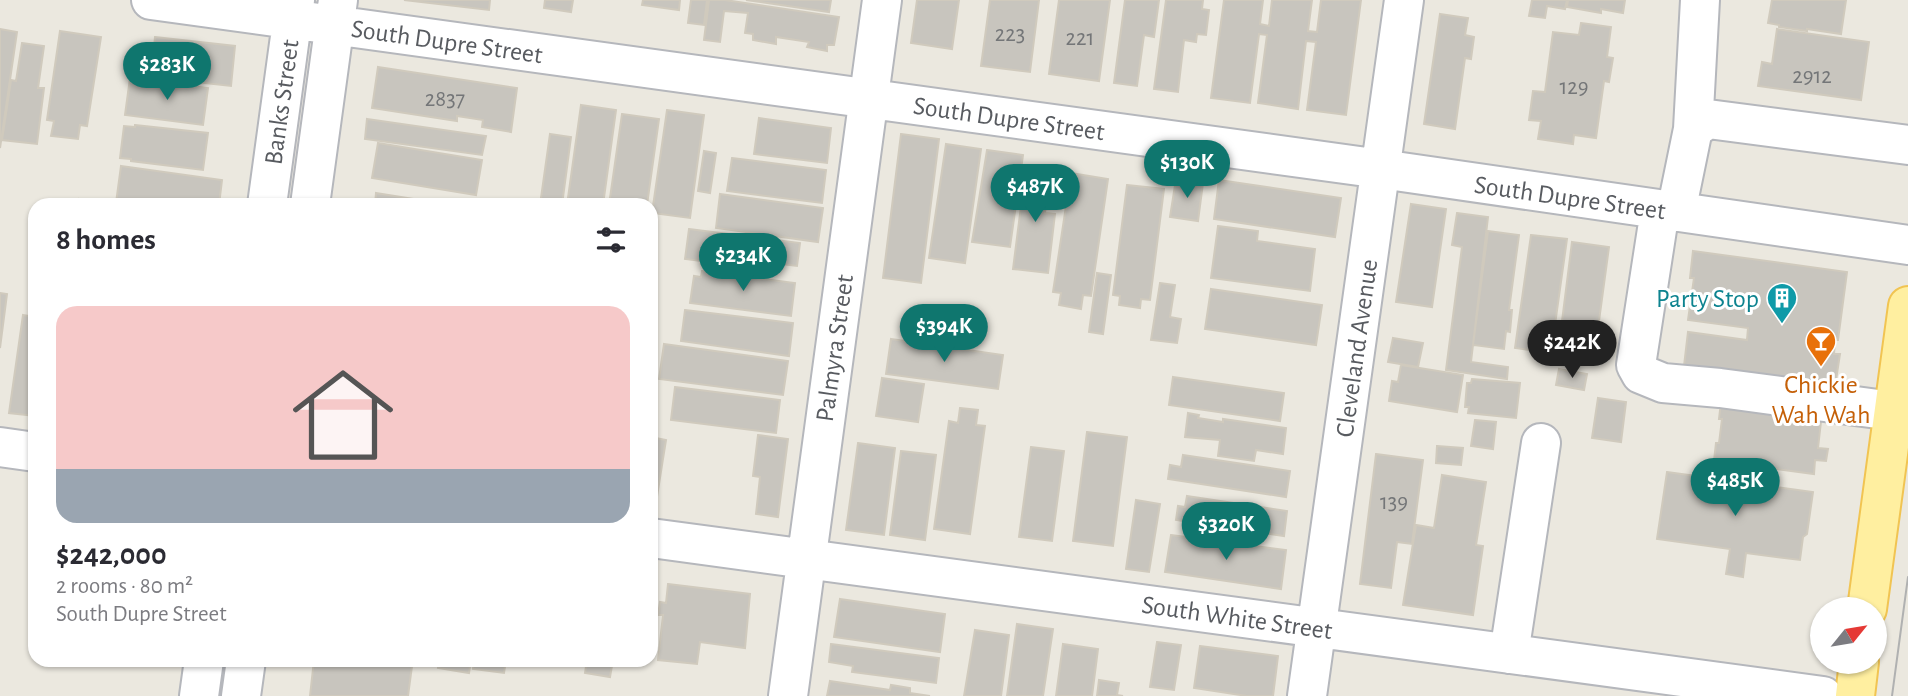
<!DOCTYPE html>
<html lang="en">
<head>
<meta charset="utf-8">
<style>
  :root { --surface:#fff; --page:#f2f2f3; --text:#2b2b33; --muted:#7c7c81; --line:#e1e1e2; --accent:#0f766e }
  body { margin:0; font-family:"Alegreya Sans",sans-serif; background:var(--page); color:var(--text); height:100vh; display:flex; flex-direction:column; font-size:26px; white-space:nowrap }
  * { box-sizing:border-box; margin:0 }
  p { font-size:23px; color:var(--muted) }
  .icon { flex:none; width:38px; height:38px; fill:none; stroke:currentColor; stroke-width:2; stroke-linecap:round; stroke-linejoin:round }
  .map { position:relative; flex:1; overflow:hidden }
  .side { position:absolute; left:28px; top:198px; width:630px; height:469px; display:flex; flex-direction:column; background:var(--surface); border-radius:21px; box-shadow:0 2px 5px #0004 }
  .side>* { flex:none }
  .needle { width:46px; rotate:60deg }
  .controls { position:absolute; left:1810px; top:597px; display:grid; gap:14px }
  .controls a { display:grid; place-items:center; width:77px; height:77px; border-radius:50%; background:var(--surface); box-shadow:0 2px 5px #0004; font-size:35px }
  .price { position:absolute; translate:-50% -60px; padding:0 16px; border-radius:24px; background:var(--accent); color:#fff; font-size:23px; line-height:46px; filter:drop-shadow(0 2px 4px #0008) }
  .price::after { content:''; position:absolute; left:50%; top:42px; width:21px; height:16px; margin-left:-10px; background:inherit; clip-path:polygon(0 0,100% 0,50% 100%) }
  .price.current { background:#222; color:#fff }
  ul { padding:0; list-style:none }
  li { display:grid; align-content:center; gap:14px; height:371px; padding:0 28px }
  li+li { border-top:2px solid var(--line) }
  li span { display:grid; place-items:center; height:217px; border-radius:21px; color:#555 }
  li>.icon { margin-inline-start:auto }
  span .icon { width:126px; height:126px; fill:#fffc; stroke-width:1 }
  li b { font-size:30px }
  h2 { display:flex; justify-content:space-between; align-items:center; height:84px; padding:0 28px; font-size:30px }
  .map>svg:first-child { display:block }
</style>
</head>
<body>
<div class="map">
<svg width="1908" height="696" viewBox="0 0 1908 696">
  <rect width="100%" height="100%" fill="#ebe8df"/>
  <path fill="#c8c5be" stroke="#d0cabd" stroke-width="2" d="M404 0H490L489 10Z
    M545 0H573L571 12 544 8Z
    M643 0H680L679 10 642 5Z
    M691 0H707L704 25 688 23Z
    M709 0H725L839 17 834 45H827V51L807 47 809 42 776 37V44L753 40V34L745 33 748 13 724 11 720 42 704 40Z
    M746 0H831L829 12Z
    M917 0H959L952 49 911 43Z
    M990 0H1039L1030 72 981 66Z
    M1059 0H1110L1099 81 1049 74Z
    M1125 0H1159L1154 37 1144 35 1137 86 1114 83Z
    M1166 0H1203L1202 9 1209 10 1206 35 1197 34 1196 42 1184 40 1178 92 1154 89Z
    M1224 0H1263L1260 24 1269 26 1272 0H1312L1308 31 1317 32 1321 0H1361L1346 115 1307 110 1316 42 1306 41 1298 109 1258 103 1267 35 1259 34 1250 103 1211 98Z
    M1532 0H1567L1565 9 1547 6 1545 18 1529 16Z
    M1568 0H1625L1623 13 1601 9V13L1567 7Z
    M1772 0H1846L1841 34 1807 29V31L1779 27V25L1768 23Z
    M1440 14 1468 18 1465 35 1474 37 1471 59 1465 58 1455 129 1424 124Z
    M1581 23 1611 27 1607 57 1613 58 1609 82 1604 81 1596 138 1574 135 1573 144 1538 139 1541 121 1529 120 1533 91 1545 92 1553 32 1579 35Z
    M0 29 17 32 0 148Z
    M1777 29 1869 42 1861 100 1758 86 1762 62 1772 64Z
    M60 31 101 37 87 126 80 125 78 139 51 136 54 121 47 120Z
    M155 37 235 46 231 86 151 77Z
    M22 43 44 46 38 88H44L37 144 2 140 11 80 16 81Z
    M378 67 517 88 511 132 482 127 483 120 457 116V121L372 108Z
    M130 78 208 88 203 125 125 115Z
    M581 105 616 110 603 205H567Z
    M667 110 704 115 690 218 652 213Z
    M622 114 659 119 647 205H609Z
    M759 118 831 128 827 163 754 154Z
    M367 119 486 136 482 155 365 139Z
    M135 125 208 133 203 170 131 161V159L120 158 124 126 135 127Z
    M550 134 571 137 562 205H540Z
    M901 134 939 139 921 283 883 278Z
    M378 143 482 160 476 195 372 178Z
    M946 144 981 149 965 263 929 258Z
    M987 150 1023 155 1010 247 972 242Z
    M704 151 716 153 710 193 698 191Z
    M732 158 826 170 822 203 727 191Z
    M121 166 222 180 219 205 116 203Z
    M1026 167 1050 170 1045 213 1055 214 1048 273 1013 269Z
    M1071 173 1108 179 1091 296 1083 295 1081 309 1059 305 1061 293 1053 292Z
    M1176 179 1203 183 1198 221 1170 217Z
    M1219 180 1341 198 1335 237 1214 219Z
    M1127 185 1164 189 1150 300 1141 299 1140 308 1119 305 1120 296 1113 295Z
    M376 193 451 205H375Z
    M720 194 823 208 818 242 716 228Z
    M79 199 114 204V205H78Z
    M1411 204 1446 209 1432 307 1396 302Z
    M1457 213 1488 217 1471 362 1508 367 1507 379 1446 370 1462 247 1452 245Z
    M1218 226 1258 231 1257 241 1315 249 1310 291 1211 278Z
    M689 229 800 243 797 266 732 258 731 265 685 259Z
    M1488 231 1519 235 1509 310H1512L1510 332 1506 331 1504 349 1473 345Z
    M1531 235 1567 239 1551 353 1515 348Z
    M1572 242 1609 247 1594 358 1558 353Z
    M1693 251 1847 272 1838 340H1835L1834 354H1840L1834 393 1684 366 1688 332 1747 340 1748 328 1688 320 1694 278H1690Z
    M702 271 795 283 791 316 690 303 694 276 701 277Z
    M1097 273 1111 275 1103 334 1089 332Z
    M1160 283 1175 285 1170 317 1181 319 1177 343 1151 340Z
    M1211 289 1322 305 1316 345 1205 329Z
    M0 293 7 294 0 348Z
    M685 310 793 323 789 356 681 341Z
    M23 315 35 317V416L9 413Z
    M1393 338 1423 343 1418 367 1388 362Z
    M891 339 1003 355 998 389 886 374Z
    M664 344 788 361 783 395 659 379Z
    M1401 365 1463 375 1457 412 1389 401 1392 381 1398 382Z
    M1559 369 1587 374 1584 390 1556 385Z
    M1173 377 1284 393 1280 421 1169 405Z
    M882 378 924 384 918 422 876 416Z
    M1472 379 1520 383 1516 418 1468 413 1469 407H1465L1467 383H1471Z
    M675 387 780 400 776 433 671 420Z
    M1598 398 1626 402 1621 442 1592 438Z
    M1721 402 1822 413 1818 448 1828 449 1826 461 1815 460 1814 474 1714 461 1716 443H1719L1722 419H1719Z
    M960 408 978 410 976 425 985 426 970 534 934 529 949 421 958 423Z
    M1188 413 1199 415 1198 418 1223 422V419L1286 428 1283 454 1256 450 1254 461 1218 456 1220 440 1185 437Z
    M1475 420 1496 422 1493 449 1471 446Z
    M1087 432 1127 437 1113 546 1073 541Z
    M758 435 788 439 778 517 756 514 760 477 753 476Z
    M651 437 666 440 656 503H651Z
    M858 443 895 448 884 535 846 530Z
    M1437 446 1463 448 1461 465 1436 463Z
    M1031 447 1064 451 1052 541 1019 537Z
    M901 451 936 455 925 540 890 535Z
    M1376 454 1423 460 1412 544 1397 542 1391 588 1360 584Z
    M1183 455 1290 471 1286 497 1168 479 1170 465 1181 467Z
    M1667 472 1813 492 1807 534 1803 537 1800 560 1746 553 1743 577 1726 574 1730 549 1657 539Z
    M1442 475 1486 482 1476 545 1483 546 1473 615 1403 605 1416 525 1434 528Z
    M1187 496 1287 511 1284 536 1176 520 1178 506 1185 507Z
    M1136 500 1160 504 1149 572 1126 569Z
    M1171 535 1286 550 1281 589 1165 572Z
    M668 584 750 594 745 648 700 642 697 664 658 660 663 615H658L660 602 666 603Z
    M840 599 945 614 940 652 834 637Z
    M1017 624 1053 629 1043 696H1007Z
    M975 630 1009 635 1001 696H964Z
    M1157 642 1181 645 1174 690 1150 687Z
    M831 644 939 658 936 683 852 672 853 666 829 662Z
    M1063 644 1098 649 1092 696H1056Z
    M1200 646 1278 656 1273 696H1247L1194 688Z
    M314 660H362L412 666 408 696H310Z
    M439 660H471L469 673 438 668Z
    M474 660H506L504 673 473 669Z
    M587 660H613L610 677 585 673Z
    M619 660H635L634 664 618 663Z
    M1099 680 1119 683 1117 695 1123 696H1097Z
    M830 681 890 690 891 685 910 688V693L930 696H827Z"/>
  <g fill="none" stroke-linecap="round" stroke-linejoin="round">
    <g stroke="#b5b7bc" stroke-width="42">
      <path id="minor" d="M151 0 1381 169 1908 245
        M1693 129 1700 0
        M267 205 295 0
        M310 205 338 0
        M1660 210 1636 365 1641 374 1663 383 1720 388 1893 411
        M1676 212 1693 129 1708 119 1908 145
        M0 447 35 452
        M651 538 1823 696
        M1509 654 1541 443
        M199 696 204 660
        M241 696 246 660
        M788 696 882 0
        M1307 696 1404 0"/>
    </g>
    <g stroke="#f1c452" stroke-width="42">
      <path id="major" d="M1867 609 1908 306
        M1855 696 1859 662"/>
    </g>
    <use href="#minor" stroke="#fff" stroke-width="38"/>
    <use href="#major" stroke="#ffefa0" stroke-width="38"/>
    <path stroke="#b0b1b1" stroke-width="2" d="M1892 696 1908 577"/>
  </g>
  <defs>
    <g id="building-pin" transform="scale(1.575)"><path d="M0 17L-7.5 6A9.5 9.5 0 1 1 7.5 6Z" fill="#0f9aa8" stroke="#fff"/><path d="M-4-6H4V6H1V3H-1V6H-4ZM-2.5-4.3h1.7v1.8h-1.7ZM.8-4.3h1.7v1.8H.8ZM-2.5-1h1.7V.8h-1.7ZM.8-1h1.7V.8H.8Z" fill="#fff"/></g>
    <g id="bar-pin" transform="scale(1.575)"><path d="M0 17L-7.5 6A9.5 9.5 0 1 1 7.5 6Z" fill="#e8710a" stroke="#fff"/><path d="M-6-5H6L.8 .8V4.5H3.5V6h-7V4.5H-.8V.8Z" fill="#fff"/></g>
  </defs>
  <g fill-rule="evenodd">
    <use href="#building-pin" x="1782" y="298"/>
    <use href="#bar-pin" x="1821" y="341"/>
  </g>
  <g text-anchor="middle" stroke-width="6" stroke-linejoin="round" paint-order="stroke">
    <g font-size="23" fill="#747678">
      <text x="1010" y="41">223</text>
      <text x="1080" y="45">221</text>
      <text x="1812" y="83">2912</text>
      <text x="1574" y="94">129</text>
      <text x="445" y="106">2837</text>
      <text x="1394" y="509">139</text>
    </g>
    <g font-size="26" fill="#585b60" stroke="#fff">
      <text transform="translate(447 41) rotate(8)" y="9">South Dupre Street</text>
      <text transform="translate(281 102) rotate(-82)" y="9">Banks Street</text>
      <text transform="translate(1009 118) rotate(8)" y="9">South Dupre Street</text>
      <text transform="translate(1570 197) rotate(8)" y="9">South Dupre Street</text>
      <text transform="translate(834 348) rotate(-82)" y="9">Palmyra Street</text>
      <text transform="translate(1356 348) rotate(-82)" y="9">Cleveland Avenue</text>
      <text transform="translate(1237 617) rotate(8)" y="9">South White Street</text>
    </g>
    <g font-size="26" fill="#0d838f" stroke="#fff" text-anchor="end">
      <text x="1759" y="307">Party Stop</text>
    </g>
    <g font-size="26" fill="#c56008" stroke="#fff">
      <text x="1821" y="393">Chickie<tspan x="1821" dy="30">Wah Wah</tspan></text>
    </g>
  </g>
</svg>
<div class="controls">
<a><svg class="needle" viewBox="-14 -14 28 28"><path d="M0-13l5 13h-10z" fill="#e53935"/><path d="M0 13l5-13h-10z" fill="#7c7c81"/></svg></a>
</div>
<b class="price" style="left:167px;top:102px">$283K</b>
<b class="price" style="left:1187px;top:200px">$130K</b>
<b class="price" style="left:1035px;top:224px">$487K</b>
<b class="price" style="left:743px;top:293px">$234K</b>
<b class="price" style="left:944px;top:364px">$394K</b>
<b class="price current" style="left:1572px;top:380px">$242K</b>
<b class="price" style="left:1735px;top:518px">$485K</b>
<b class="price" style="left:1226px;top:562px">$320K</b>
<section class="side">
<h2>8 homes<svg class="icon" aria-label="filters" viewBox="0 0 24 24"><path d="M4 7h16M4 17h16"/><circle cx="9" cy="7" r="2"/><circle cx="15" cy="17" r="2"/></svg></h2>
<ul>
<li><span style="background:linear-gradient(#f6c9c9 75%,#9aa5b1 0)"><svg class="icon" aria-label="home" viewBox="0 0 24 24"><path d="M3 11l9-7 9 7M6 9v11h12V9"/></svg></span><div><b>$242,000</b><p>2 rooms · 80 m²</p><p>South Dupre Street</p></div></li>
</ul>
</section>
</div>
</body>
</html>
